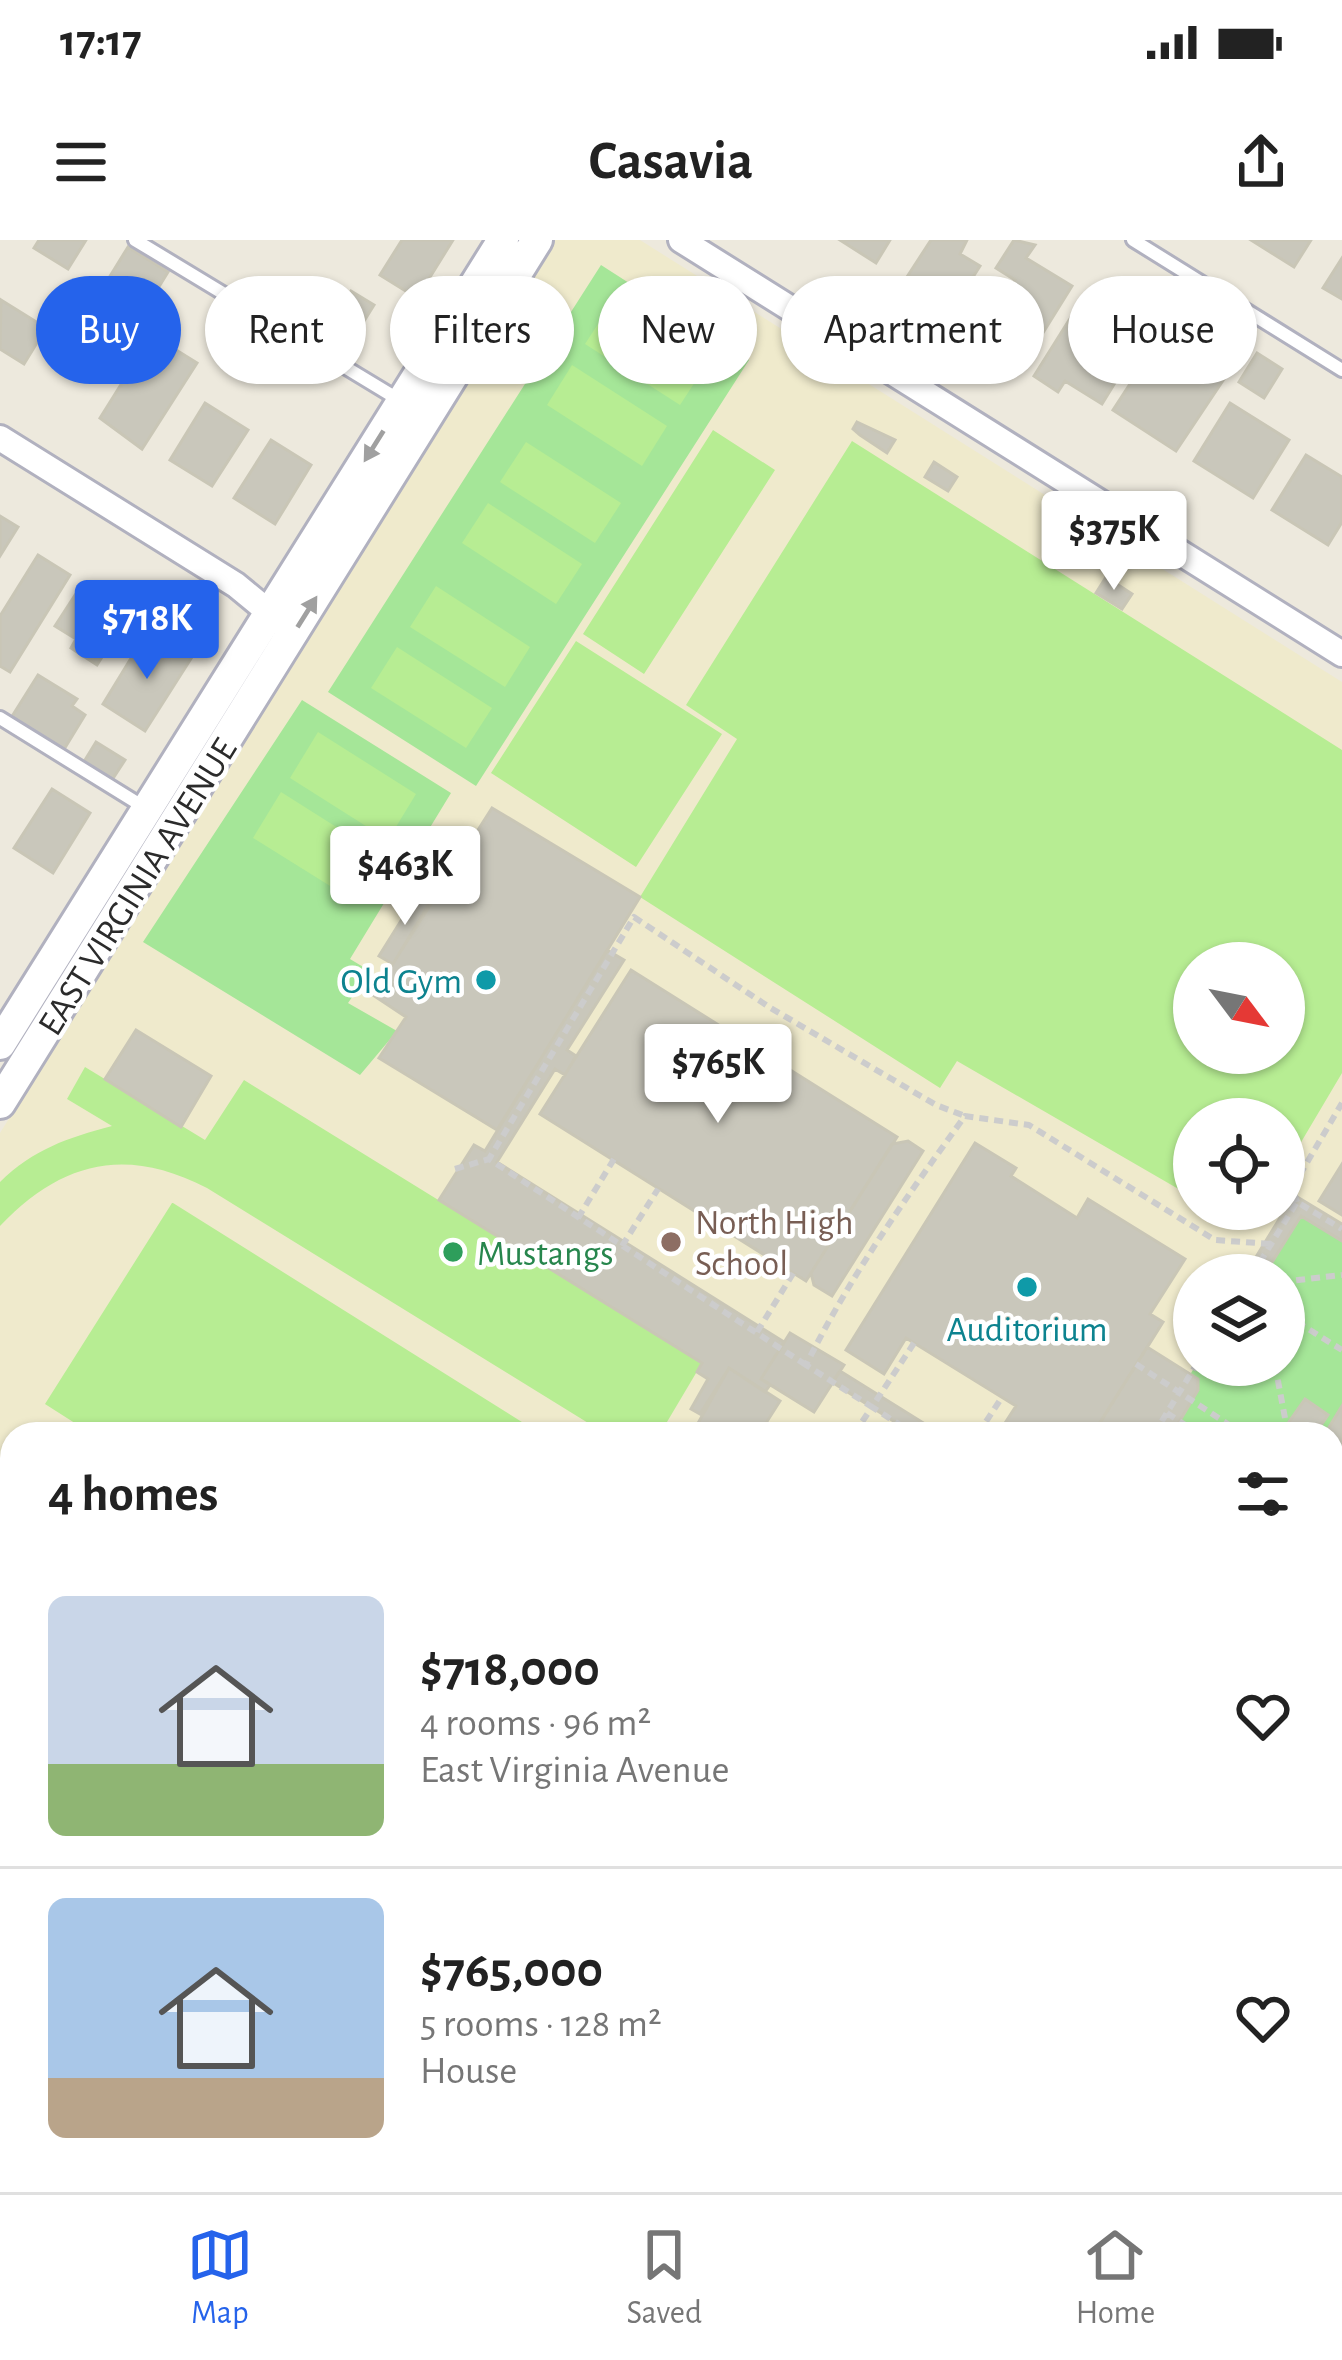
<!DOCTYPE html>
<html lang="en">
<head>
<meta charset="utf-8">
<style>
  :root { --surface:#fff; --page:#f6f6f6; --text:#222; --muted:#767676; --line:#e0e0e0; --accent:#2563eb }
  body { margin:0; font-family:"Alegreya Sans",sans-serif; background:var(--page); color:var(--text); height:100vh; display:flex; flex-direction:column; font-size:45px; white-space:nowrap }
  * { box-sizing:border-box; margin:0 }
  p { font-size:39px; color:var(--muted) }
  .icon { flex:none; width:66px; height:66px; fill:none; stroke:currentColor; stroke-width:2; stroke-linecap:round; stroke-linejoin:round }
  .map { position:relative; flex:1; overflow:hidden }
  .details { position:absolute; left:0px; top:1182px; width:1344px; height:771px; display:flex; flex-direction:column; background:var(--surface); border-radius:36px 36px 0 0; box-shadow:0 3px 9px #0004 }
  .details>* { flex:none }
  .banner { position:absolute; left:36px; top:36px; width:1272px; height:108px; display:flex; gap:24px }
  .needle { width:78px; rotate:122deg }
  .tools { position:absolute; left:1173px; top:702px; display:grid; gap:24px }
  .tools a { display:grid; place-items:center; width:132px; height:132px; border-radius:50%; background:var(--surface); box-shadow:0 3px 9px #0004; font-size:60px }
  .price { position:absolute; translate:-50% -102px; padding:0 27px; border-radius:12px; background:#fff; color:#222; font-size:39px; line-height:78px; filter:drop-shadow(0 3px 6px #0008) }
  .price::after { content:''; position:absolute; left:50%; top:72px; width:36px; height:27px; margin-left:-18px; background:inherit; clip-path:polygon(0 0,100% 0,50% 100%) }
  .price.on { background:var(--accent); color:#fff }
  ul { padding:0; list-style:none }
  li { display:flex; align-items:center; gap:36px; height:300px; padding:0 48px }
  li+li { border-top:3px solid var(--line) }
  li span { display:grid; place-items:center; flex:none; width:336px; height:240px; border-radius:18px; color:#555 }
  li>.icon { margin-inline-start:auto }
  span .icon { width:144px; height:144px; fill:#fffc; stroke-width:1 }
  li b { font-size:51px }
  h2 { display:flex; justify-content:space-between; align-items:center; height:144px; padding:0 48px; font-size:51px }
  .tag { padding:0 42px; border-radius:54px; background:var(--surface); box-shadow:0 3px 9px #0004; font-size:42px; line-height:108px }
  .tag.on { background:var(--accent); color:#fff }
  .status { display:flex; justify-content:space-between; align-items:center; height:84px; padding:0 60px; background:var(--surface); direction:ltr }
  .status svg { height:33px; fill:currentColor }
  header { display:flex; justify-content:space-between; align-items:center; height:156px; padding:0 48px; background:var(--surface); font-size:54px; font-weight:700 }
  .tab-bar { display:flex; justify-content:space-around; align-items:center; height:168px; border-top:3px solid var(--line); background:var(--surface); font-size:33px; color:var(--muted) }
  .tab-bar a { display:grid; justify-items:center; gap:6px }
  .tab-bar .on { color:var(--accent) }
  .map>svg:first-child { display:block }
</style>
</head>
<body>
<div class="status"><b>17:17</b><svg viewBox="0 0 49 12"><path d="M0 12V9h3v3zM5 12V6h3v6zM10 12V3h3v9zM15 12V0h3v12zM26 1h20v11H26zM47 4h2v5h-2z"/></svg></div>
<header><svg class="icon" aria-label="menu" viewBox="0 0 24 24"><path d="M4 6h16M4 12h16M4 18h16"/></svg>Casavia<svg class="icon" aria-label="share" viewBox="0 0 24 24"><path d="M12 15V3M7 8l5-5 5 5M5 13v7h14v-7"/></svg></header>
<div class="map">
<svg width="1342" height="1952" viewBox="0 0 1342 1952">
  <rect width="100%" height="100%" fill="#ede9dd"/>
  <path fill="#efeacc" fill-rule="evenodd" d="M555 0H640L1342 442V1952H1109L1091 1941H1332V1194H12V1266L0 1259V893ZM1194 723H1284V813H1194ZM1194 879H1284V969H1194ZM1194 1035H1284V1125H1194Z"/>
  <path fill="#a5e698" d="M601 25 749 120 476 546 328 452Z
    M302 460 451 553 350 719 370 731 348 763 397 791 360 835 143 702Z
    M1295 966 1342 991V1579L1332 1573V1194H1153L1196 1125H1284V1035H1252Z"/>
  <path fill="#b7ed93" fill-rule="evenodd" d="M611 64 706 125 680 165 585 104Z
    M572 125 667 186 642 226 547 165Z
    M713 190 775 230 644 434 583 394Z
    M852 201 1342 510V833L1297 909 1284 920V879H1194V958L957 821 940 848 640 657 737 499 686 465ZM1194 723H1284V813H1194Z
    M526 202 621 263 595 303 500 242Z
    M488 263 582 324 556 364 462 303Z
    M436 346 530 407 505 447 410 387Z
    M576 401 722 494 636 627 491 533Z
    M397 407 492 468 466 508 371 448Z
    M318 492 416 554 388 600 290 538Z
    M281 552 379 614 351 659 253 598Z
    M85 827 205 900 244 840 702 1123 664 1187 673 1194H606L207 948C126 906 62 921 0 986V942C34 909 67 898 112 886L67 859Z
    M172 963H173L541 1194H92L45 1164Z"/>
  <path fill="#c9c7bb" stroke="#c9c6b6" stroke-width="3" d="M39 0H86L68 29 34 8Z
    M402 0H453L417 58 380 35Z
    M840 0H890L876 23Z
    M931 0H967L960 14 980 26 952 70 905 40Z
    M1014 0 1035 5 1026 18 1072 46 1028 117 984 90 1015 40 996 28Z
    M1251 0H1311L1294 27Z
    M128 7 168 32 144 71 104 46Z
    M1342 18V59L1323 48Z
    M351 51 374 65 351 102 328 88Z
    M1 60 46 88 24 124 0 109Z
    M1076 69 1137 107 1102 164 1065 141 1058 152 1034 136Z
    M152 95 197 123 142 209 100 178Z
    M1182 104 1228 133 1176 211 1113 170 1141 127 1160 139Z
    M1257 113 1282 129 1264 158 1239 142Z
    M205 163 248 190 212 246 170 220Z
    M1230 163 1289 200 1253 258 1194 221Z
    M857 182 895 200 887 213 860 195 853 189Z
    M271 200 311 225 275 284 234 258Z
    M1306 215 1342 237V282L1328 305 1272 270Z
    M934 222 957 237 948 251 925 237Z
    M0 276 18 287 0 316Z
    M38 315 70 335 10 432 0 426V376Z
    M1106 337 1132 354 1122 369 1096 353Z
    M79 349 126 379 97 425 71 408 76 399 55 386Z
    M157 395 192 417 145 491 103 464 141 402 150 407Z
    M38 435 77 459 72 466 85 475 63 511 11 478Z
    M96 502 125 520 110 543 82 525Z
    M52 549 90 573 53 633 14 608Z
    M492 568 640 657 497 890 379 818 406 777 373 755Z
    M419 652 432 659 393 724 379 716Z
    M607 710 624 720 567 810 576 816 565 835 555 829 497 922 784 1102 761 1139 770 1145 765 1152 729 1128 700 1174 691 1169 708 1139 697 1132 702 1123 439 960 474 905 485 911Z
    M631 730 897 897 806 1041 540 874Z
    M136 790 211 836 181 887 105 839Z
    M908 901 923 911 832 1056 814 1045 811 1033 892 904Z
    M975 903 1016 928 1011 936 1077 978 1088 959 1185 1019 1150 1074 1163 1082 1093 1194H998L1016 1166 906 1098 884 1134 846 1110Z
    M1342 924V975L1319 961Z
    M1294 955 1342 984V1001L1301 976 1264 1035H1245Z
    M790 1093 844 1125 814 1172 761 1139Z
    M1147 1107 1198 1139V1150L1172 1194H1139L1125 1185 1115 1194 1099 1184Z
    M729 1128 780 1161 759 1194H692Z
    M840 1131 941 1194H914L832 1142Z
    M1305 1159 1328 1175 1315 1194 1289 1182Z
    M1342 1166V1211L1332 1205V1194H1325Z
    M1338 1235 1342 1239 1338 1313 1332 1307V1253Z
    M0 1414 12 1421V1461L0 1480Z
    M1332 1573 1342 1579V1952H1325L1307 1941H1332Z
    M12 1802V1863L0 1857V1826Z
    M0 1917 12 1924V1941H19L12 1952H0Z
    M204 1941H238L267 1952H200Z
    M435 1941 475 1951 478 1945 497 1952H431Z"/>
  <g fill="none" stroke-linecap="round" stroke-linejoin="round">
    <g stroke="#b1b1bf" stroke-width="18">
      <path id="service" d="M135 0 401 161
        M1133 0 1342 130
        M0 478 147 569
        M112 1952 116 1941
        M577 1952 581 1941"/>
    </g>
    <g stroke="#b1b1bf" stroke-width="30">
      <path id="minor" d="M681 0 1342 414
        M0 198 236 345 270 373
        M0 1639 12 1610
        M358 1952 362 1941
        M799 1952 806 1941"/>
    </g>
    <g stroke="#b1b1bf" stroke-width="36">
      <path id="tertiary" d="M0 804 503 0
        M0 863 537 0
        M0 1300 12 1308
        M1020 1941 1037 1952"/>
    </g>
    <path stroke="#ccc" stroke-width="6" stroke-dasharray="9 6" stroke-linecap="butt" d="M455 929 489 919
      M1297 962 1292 948 1342 863
      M578 978 614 919
      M622 1006 658 949
      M1252 1035 1297 962 1342 989
      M1284 1047 1289 1041 1342 1035
      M1284 1074 1342 1110
      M757 1092 794 1032
      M914 1103 872 1167 806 1125C850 1036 907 956 965 876L1029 885 1215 1000 1271 1004
      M1136 1124 1243 1194
      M806 1125 489 919 634 677 769 767 936 865 965 876
      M1275 1125 1288 1194
      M1167 1173 1199 1194
      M854 1194 872 1167 914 1194
      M978 1194 1002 1157
      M1154 1194 1196 1125
      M1332 1252 1342 1258
      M1332 1294 1342 1300
      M1332 1431 1342 1437
      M1332 1479 1342 1465"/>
    <use href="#service" stroke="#fff" stroke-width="12"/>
    <use href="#minor" stroke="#fff" stroke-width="24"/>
    <use href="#tertiary" stroke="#fff" stroke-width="30"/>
  </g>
  <defs><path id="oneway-solid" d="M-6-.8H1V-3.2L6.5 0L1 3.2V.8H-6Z" transform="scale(3)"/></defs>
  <g fill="#a0a0a0">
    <use href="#oneway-solid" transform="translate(374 206) rotate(122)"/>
    <use href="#oneway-solid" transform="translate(307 372) rotate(-58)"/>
  </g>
  <g fill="#0f9aa8" stroke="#fff" stroke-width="4.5">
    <circle cx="486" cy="740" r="12"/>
    <circle cx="1027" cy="1047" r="12"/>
  </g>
  <circle fill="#8d6e63" stroke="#fff" stroke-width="4.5" cx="671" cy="1002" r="12"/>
  <circle fill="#2e9e5b" stroke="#fff" stroke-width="4.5" cx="453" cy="1012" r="12"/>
  <g text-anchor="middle" stroke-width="9" stroke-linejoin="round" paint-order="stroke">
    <g font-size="36" fill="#2b2b2b" stroke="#fff">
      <text transform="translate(136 646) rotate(-58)" y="13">EAST VIRGINIA AVENUE</text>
    </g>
    <g font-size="36" fill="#0d838f" stroke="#fff" text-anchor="end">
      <text x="462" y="753">Old Gym</text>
      <text x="1027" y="1101" text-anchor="middle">Auditorium</text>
    </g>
    <g font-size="36" fill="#785e54" stroke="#fff" text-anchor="start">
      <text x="695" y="994">North High<tspan x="695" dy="41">School</tspan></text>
    </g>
    <g font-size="36" fill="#27864d" stroke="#fff" text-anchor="start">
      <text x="477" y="1025">Mustangs</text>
    </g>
  </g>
</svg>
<div class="tools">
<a><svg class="needle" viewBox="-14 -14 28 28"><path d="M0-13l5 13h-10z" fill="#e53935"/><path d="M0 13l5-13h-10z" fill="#767676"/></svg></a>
<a><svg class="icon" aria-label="locate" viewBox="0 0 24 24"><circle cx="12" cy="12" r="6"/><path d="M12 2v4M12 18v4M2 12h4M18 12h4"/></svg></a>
<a><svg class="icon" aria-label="layers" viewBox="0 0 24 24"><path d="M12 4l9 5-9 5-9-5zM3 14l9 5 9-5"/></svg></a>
</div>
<b class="price" style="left:1114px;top:353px">$375K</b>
<b class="price on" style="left:147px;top:442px">$718K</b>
<b class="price" style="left:405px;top:688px">$463K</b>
<b class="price" style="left:718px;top:886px">$765K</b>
<div class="banner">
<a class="tag on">Buy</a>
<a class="tag">Rent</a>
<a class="tag">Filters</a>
<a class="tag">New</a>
<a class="tag">Apartment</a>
<a class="tag">House</a>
</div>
<section class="details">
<h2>4 homes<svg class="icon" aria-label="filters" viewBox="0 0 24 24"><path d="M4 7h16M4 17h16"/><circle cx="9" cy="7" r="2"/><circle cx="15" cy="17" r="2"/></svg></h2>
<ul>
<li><span style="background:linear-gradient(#c9d6e8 70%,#8fb573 0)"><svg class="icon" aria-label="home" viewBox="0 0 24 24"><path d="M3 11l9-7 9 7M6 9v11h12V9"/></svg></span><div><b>$718,000</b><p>4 rooms · 96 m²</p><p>East Virginia Avenue</p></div><svg class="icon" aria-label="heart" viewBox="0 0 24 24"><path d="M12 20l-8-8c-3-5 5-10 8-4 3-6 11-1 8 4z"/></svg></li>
<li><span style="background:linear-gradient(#a9c7e8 75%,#b9a48a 0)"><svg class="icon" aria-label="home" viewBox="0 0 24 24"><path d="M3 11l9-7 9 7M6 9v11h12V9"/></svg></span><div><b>$765,000</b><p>5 rooms · 128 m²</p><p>House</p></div><svg class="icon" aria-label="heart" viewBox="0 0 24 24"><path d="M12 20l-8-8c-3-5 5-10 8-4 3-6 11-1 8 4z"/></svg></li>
</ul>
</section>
</div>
<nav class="tab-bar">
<a class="on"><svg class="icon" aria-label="map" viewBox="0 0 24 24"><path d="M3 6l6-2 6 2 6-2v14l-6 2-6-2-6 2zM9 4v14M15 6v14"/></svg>Map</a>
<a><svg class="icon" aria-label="saved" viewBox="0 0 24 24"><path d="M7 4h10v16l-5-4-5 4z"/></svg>Saved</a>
<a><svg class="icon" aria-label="home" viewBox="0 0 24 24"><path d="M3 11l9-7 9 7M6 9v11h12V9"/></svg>Home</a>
</nav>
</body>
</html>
